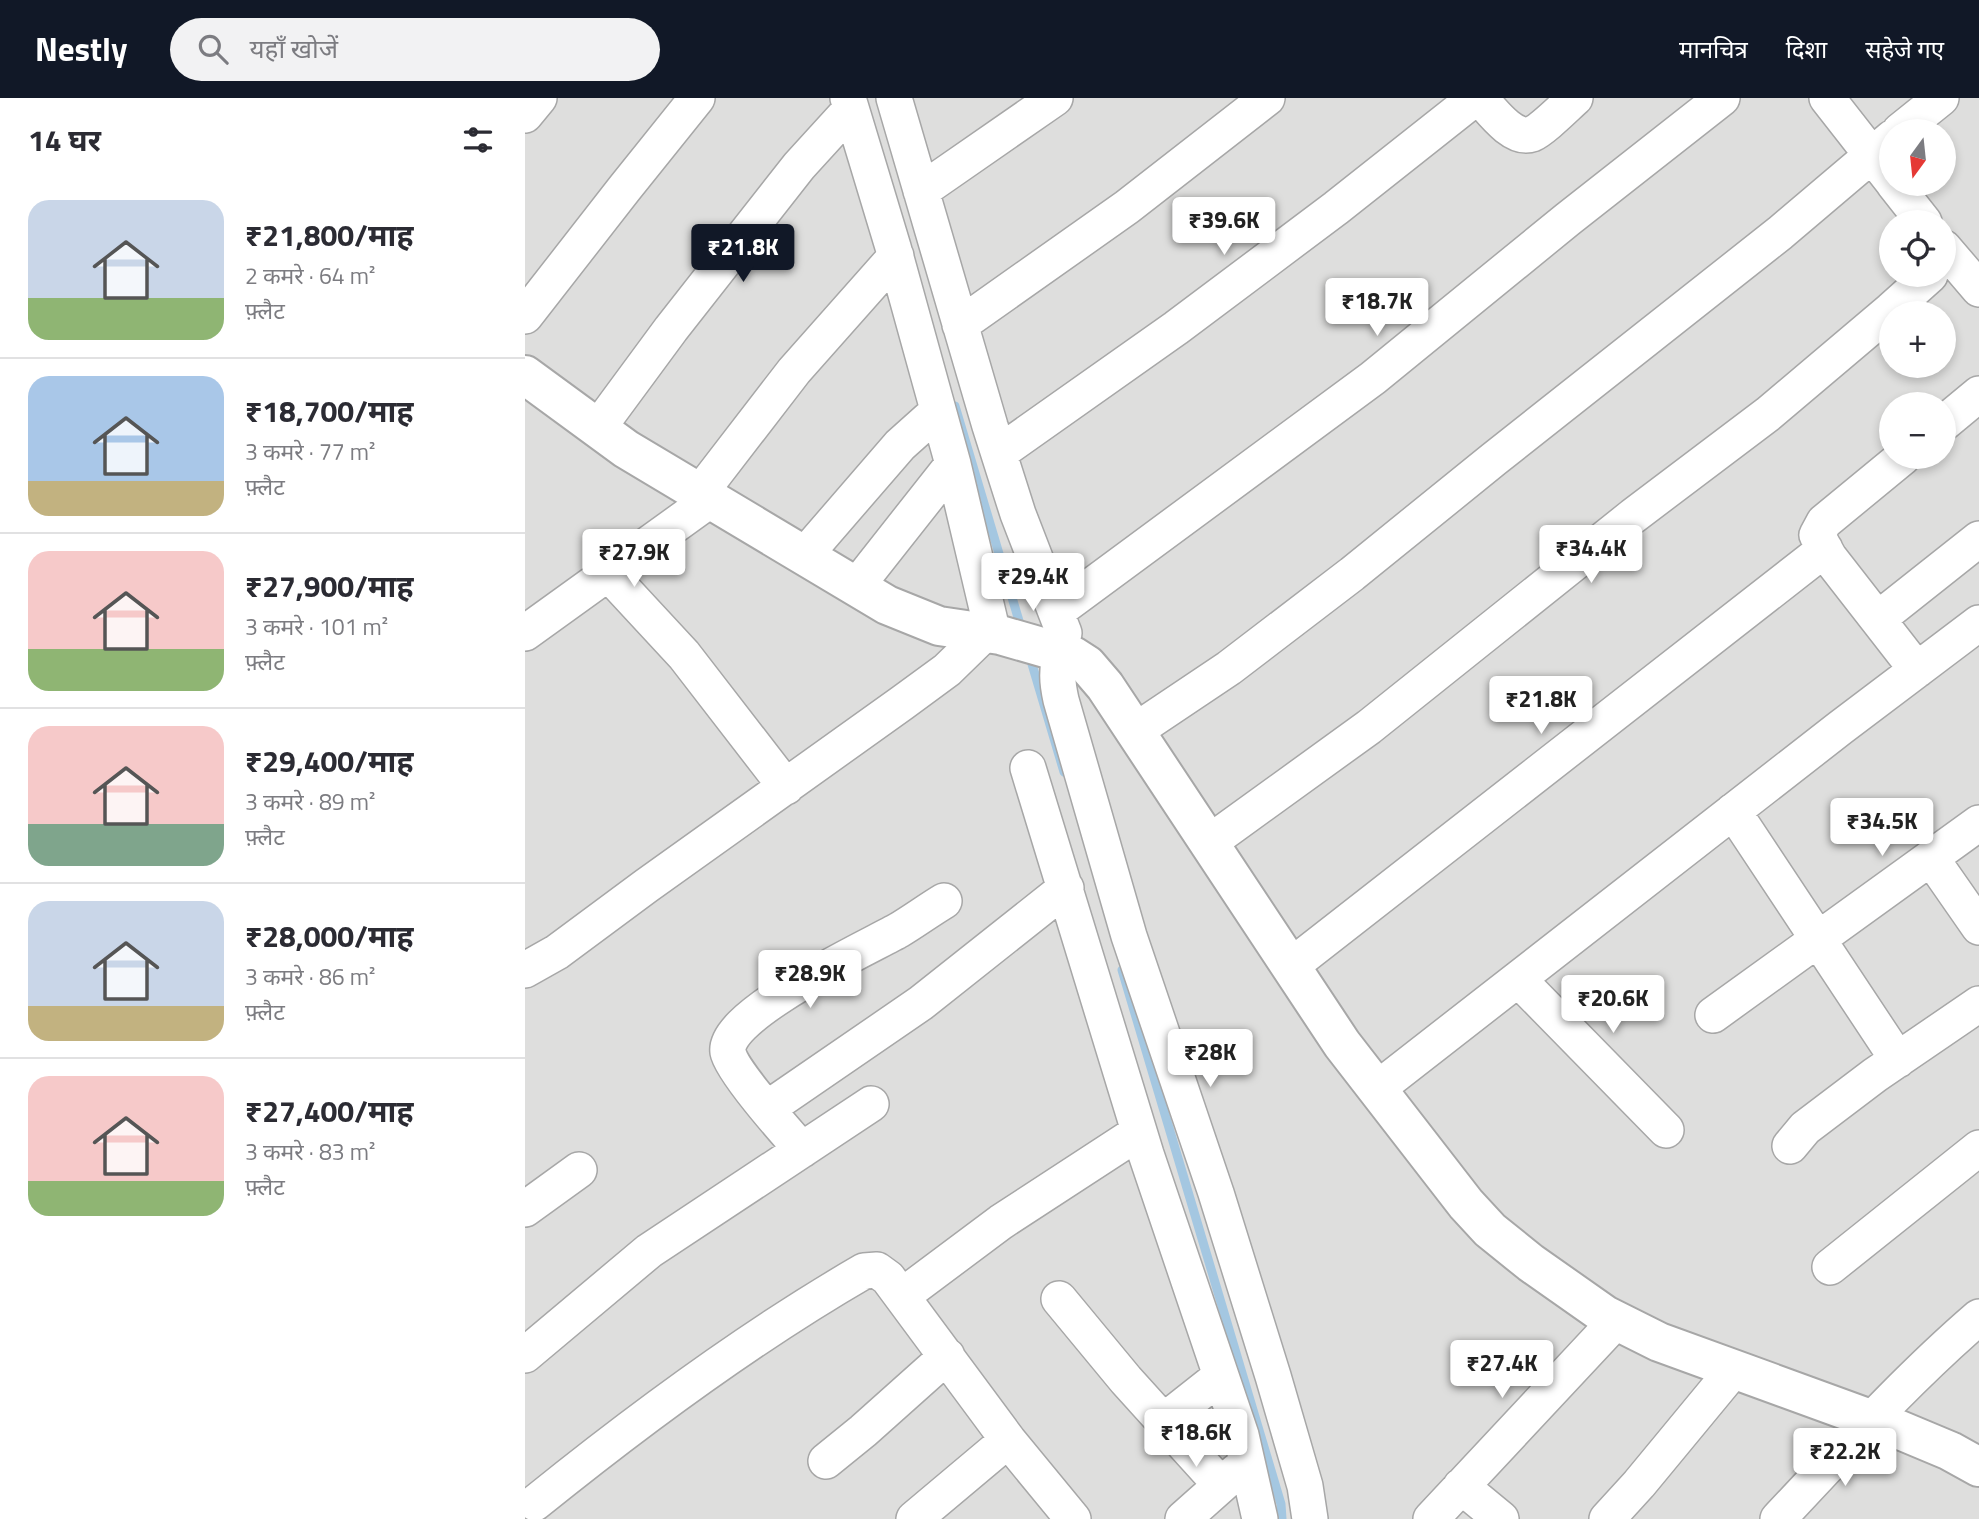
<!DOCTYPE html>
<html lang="hi">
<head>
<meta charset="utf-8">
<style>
  :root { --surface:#fff; --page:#f2f2f3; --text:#2b2b33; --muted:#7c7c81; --line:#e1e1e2; --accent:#111827 }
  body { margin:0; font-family:"Titillium Web","Noto Sans Devanagari",sans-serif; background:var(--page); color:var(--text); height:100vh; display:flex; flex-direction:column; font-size:26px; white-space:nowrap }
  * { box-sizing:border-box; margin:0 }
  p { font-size:23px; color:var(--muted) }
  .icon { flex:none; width:38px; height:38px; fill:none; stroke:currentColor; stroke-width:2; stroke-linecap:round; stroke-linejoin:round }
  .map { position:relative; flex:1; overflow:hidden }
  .details { display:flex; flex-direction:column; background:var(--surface); width:525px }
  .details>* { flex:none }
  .needle { width:46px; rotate:195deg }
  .tools { position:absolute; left:1354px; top:21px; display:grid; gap:14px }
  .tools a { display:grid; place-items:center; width:77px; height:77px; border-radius:50%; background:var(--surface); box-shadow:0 4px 10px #0003; font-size:35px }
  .price { position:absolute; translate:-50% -60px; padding:0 16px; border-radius:7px; background:#fff; color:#222; font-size:23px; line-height:46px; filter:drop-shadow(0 2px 4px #0008) }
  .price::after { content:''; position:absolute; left:50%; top:42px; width:21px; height:16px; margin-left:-10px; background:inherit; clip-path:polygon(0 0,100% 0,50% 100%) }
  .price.current { background:var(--accent); color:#fff }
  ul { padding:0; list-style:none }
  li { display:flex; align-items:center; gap:21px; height:175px; padding:0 28px }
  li+li { border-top:2px solid var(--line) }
  li span { display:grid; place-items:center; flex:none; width:196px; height:140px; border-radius:21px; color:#555 }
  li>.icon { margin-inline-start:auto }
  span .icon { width:84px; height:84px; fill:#fffc; stroke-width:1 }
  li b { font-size:30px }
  h2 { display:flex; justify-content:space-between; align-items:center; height:84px; padding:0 28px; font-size:30px }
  header { display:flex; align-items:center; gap:42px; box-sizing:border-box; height:98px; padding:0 35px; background:var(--accent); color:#fff }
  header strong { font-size:33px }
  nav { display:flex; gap:38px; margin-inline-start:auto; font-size:24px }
  .search { width:490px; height:63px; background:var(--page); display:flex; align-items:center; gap:18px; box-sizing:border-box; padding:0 24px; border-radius:38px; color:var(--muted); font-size:26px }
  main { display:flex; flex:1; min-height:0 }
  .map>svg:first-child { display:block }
</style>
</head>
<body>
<header>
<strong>Nestly</strong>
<div class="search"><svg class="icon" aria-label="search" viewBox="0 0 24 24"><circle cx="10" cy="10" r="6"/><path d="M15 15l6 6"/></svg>यहाँ खोजें</div>
<nav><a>मानचित्र</a><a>दिशा</a><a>सहेजे गए</a></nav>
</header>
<main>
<section class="details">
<h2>14 घर<svg class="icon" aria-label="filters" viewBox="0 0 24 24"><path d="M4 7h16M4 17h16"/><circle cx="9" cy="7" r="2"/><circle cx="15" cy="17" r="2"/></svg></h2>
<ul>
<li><span style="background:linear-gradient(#c9d6e8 70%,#8fb573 0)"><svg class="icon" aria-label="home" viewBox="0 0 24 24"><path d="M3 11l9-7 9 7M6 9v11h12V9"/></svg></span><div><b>₹21,800/माह</b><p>2 कमरे · 64 m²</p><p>फ़्लैट</p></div></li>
<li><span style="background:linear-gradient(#a9c7e8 75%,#c2b280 0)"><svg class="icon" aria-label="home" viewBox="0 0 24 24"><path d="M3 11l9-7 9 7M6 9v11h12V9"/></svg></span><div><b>₹18,700/माह</b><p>3 कमरे · 77 m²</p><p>फ़्लैट</p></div></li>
<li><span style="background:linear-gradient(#f6c9c9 70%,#8fb573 0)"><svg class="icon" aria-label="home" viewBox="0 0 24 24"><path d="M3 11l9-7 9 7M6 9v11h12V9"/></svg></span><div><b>₹27,900/माह</b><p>3 कमरे · 101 m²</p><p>फ़्लैट</p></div></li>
<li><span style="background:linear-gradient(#f6c9c9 70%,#7fa58c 0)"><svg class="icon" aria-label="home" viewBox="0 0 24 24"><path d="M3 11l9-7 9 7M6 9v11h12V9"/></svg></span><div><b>₹29,400/माह</b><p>3 कमरे · 89 m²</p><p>फ़्लैट</p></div></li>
<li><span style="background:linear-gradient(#c9d6e8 75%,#c2b280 0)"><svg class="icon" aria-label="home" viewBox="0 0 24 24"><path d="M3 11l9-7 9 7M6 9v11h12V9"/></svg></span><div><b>₹28,000/माह</b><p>3 कमरे · 86 m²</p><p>फ़्लैट</p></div></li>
<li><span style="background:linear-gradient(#f6c9c9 75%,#8fb573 0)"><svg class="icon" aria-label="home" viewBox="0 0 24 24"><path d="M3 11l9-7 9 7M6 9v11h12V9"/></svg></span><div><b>₹27,400/माह</b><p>3 कमरे · 83 m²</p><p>फ़्लैट</p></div></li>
</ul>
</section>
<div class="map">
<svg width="1454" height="1421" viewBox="0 0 1454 1421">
  <rect width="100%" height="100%" fill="#f1f0e6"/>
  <path fill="#dededd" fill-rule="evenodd" d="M0 0H1454V1421H0ZM1367 33H1419V86H1367ZM1367 124H1419V177H1367ZM1367 215H1419V268H1367ZM1367 306H1419V359H1367Z"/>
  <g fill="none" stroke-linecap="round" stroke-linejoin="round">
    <path stroke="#a4c7e1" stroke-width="9" d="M430 308 497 533
      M504 556 539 674
      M597 872 756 1406 757 1421"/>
    <g stroke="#a7a7a7" stroke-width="38">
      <path id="minor" d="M323 0 368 149 428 366 468 536
        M369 0 465 328 493 416 539 535
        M955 0C966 12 988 43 1007 36 1017 32 1041 8 1050 0
        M1302 0 1367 83
        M0 17 14 0
        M1375 33 1416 0
        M1369 86 1399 124
        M396 93 530 0
        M1419 150 1454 191
        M0 218 99 91 172 0
        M435 227 602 109 742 0
        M1419 325 1454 296
        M73 330 146 231 274 68 326 11
        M474 355 651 230 811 110 950 0
        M1378 359 1299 424 1292 437 1304 459 1392 572
        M175 395 269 273 371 158
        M279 458 375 347 413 313
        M83 475 159 557 261 689
        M331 489 428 366
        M531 514 848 280 1043 121 1197 0
        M1353 521 1454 441
        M0 535 186 401
        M537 553C531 571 532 584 536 602L604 838 691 1095 748 1278 780 1388 785 1421
        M610 633 704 570 827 476 969 361 1255 135 1367 40
        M503 670 621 1056 716 1337 735 1421
        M1208 713 1373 962
        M685 744 844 629 1108 418 1243 316 1366 212 1405 177
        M1406 760 1454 829
        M766 868 1300 451
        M0 872 32 854 121 788 377 605 422 572 460 535
        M994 882 1141 1032
        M1188 917 1454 725
        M852 991 1315 630 1454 525
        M243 1010 396 905 541 790
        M1265 1048 1280 1030 1350 977 1454 906
        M277 1052C262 1035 206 972 203 954 197 917 344 849 374 832 389 823 404 812 419 803
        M0 1111 54 1072
        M1305 1169 1454 1050
        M377 1198 476 1124 614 1034
        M534 1201 601 1282 696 1387
        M0 1257 124 1153 346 1006
        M639 1323 696 1278
        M301 1363 338 1333 422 1258
        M936 1388 976 1421
        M10 1405C114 1321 223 1240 339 1173L352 1172 363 1180 483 1342 548 1421
        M389 1421 483 1342
        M658 1421 712 1373
        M906 1421 1091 1223
        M1082 1421 1114 1386 1209 1271
        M1253 1421C1318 1352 1382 1281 1454 1219"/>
    </g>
    <g stroke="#a7a7a7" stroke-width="42">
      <path id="tertiary" d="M0 277 101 351 362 507 414 528 475 537 548 558 562 567 580 588 817 946 941 1106 965 1132 1006 1165 1080 1217 1134 1244 1370 1330 1425 1353 1454 1369"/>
    </g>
    <use href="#minor" stroke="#fff" stroke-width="35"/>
    <use href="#tertiary" stroke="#fff" stroke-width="38"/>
  </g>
</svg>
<div class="tools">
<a><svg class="needle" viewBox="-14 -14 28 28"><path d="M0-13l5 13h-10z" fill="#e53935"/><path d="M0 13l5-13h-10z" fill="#7c7c81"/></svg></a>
<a><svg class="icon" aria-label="locate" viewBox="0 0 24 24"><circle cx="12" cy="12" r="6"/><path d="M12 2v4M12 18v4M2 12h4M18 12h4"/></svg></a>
<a>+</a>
<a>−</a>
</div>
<b class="price" style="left:699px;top:159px">₹39.6K</b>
<b class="price current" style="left:218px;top:186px">₹21.8K</b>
<b class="price" style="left:852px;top:240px">₹18.7K</b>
<b class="price" style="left:1066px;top:487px">₹34.4K</b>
<b class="price" style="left:109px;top:491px">₹27.9K</b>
<b class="price" style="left:508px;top:515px">₹29.4K</b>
<b class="price" style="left:1016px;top:638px">₹21.8K</b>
<b class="price" style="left:1357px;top:760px">₹34.5K</b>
<b class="price" style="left:285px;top:912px">₹28.9K</b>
<b class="price" style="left:1088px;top:937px">₹20.6K</b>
<b class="price" style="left:685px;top:991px">₹28K</b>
<b class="price" style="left:977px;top:1302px">₹27.4K</b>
<b class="price" style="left:671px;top:1371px">₹18.6K</b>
<b class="price" style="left:1320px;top:1390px">₹22.2K</b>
</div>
</main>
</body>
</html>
